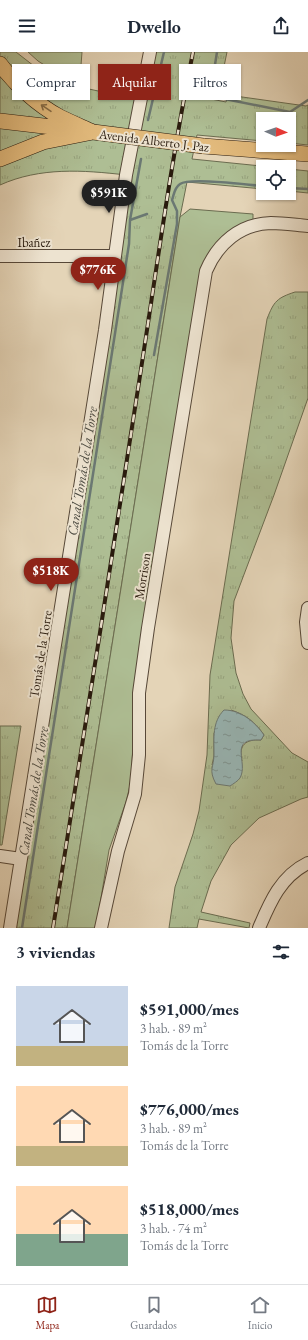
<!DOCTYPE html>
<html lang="es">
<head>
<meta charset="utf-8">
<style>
  :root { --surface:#fff; --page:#f2f2f3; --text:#1f2937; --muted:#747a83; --line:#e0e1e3; --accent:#8f2418 }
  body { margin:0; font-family:"EB Garamond",serif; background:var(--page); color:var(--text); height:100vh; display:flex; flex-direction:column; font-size:15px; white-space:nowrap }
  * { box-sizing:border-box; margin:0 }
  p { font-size:13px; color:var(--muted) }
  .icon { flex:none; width:22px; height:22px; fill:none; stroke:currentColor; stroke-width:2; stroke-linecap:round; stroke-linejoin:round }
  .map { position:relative; height:876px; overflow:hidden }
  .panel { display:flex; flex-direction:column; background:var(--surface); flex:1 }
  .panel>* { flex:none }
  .banner { position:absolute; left:12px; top:12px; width:284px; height:36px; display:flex; gap:8px }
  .needle { width:26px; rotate:92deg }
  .tools { position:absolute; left:256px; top:60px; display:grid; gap:8px }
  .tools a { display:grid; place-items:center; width:40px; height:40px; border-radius:0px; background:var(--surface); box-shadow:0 1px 3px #0004; font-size:20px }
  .price { position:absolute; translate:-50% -34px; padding:0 9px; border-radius:14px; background:var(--accent); color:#fff; font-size:13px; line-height:26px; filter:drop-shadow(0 1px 2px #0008) }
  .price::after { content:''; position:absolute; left:50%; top:24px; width:12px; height:9px; margin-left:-6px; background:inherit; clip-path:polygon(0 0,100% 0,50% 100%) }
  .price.on { background:#222; color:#fff }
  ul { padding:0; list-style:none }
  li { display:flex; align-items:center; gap:12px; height:100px; padding:0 16px }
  li span { display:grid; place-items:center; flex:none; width:112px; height:80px; border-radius:0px; color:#555 }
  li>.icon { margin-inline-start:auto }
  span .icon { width:48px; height:48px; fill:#fffc; stroke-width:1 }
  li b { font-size:17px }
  h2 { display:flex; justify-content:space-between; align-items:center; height:48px; padding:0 16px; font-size:17px }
  .chip { padding:0 14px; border-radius:0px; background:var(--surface); box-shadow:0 1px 3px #0004; font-size:14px; line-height:36px }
  .chip.on { background:var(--accent); color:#fff }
  header { display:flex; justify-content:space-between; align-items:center; height:52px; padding:0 16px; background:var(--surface); font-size:18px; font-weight:700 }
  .tabs { display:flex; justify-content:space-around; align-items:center; height:56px; border-top:1px solid var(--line); background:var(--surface); font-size:11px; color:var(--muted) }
  .tabs a { display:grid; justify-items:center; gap:2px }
  .tabs .on { color:var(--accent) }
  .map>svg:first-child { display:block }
</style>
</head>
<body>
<header><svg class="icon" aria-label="menu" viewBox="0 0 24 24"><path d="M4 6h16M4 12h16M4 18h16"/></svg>Dwello<svg class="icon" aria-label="share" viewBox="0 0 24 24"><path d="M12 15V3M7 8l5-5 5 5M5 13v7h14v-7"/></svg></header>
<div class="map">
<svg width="308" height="876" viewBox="0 0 308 876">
  <defs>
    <pattern id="grass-tufts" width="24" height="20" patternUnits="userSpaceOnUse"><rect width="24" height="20" fill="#aebe94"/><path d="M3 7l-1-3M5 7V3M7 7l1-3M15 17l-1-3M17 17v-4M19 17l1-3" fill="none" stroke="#96a37e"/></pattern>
    <pattern id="water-ripples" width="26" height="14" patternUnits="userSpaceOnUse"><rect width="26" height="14" fill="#98b7b7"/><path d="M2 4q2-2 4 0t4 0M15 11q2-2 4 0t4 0" fill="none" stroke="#7c9493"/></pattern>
  </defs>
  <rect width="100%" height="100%" fill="#e4d4b7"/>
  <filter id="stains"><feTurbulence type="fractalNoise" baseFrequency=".005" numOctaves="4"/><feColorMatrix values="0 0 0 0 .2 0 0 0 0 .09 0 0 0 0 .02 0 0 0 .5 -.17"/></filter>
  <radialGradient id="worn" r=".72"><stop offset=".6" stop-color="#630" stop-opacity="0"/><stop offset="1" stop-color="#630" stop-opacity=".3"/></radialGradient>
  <path fill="url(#grass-tufts)" stroke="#6b6c50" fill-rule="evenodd" d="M0 0H16L43 21 61 31 140 48 150 0H227L221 29 206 46 226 50 228 43 306 54 308 53V93L289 91V67H263V89L197 83 192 107 271 115H263V137L187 130 180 165 67 876H10L126 123C83 118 40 115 0 133Z
    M289 117 308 119V141L289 139Z
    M295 240H308V346L274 443 234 549 231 586 236 621 243 642 251 657 292 701 308 710V745L301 747 259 766 231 793 211 829 201 860 250 871 249 876 199 867 197 876H169L175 835 193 782 199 759 207 703 210 623 267 267C274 249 277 246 295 240ZM231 658C246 663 255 670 264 683L261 688C246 687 238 693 242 709L212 713 214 704V681Z
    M0 674H21L2 793H0Z"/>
  <path fill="#aebe94" stroke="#6b6c50" d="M28 0H82L80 27 57 21 38 9Z
    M190 157 253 162V169C235 175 227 180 214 194L135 654 131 729 126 750 109 798 96 876H67L180 165Z"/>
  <path fill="url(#water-ripples)" stroke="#6b7873" d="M224 658C241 658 255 670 264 683L261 688C227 686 249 710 240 726 238 729 233 732 230 734L216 732C208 717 214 716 214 702 214 686 212 670 224 658Z"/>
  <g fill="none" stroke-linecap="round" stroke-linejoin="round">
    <path stroke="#6b7873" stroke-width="2.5" d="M217 0 211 38 215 45 290 60 308 48
      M148 68 164 0
      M289 136 308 137
      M130 168 147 162
      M154 303 177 172V159L172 148C174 143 174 136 180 132 190 125 248 133 263 134
      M22 876 129 192 130 168 141 107"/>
    <g stroke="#574838" stroke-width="14">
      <path id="minor" d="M0 204H115
        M308 556 306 570 308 591
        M0 804 21 807
        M10 876 105 278 126 123 150 0
        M101 876 118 799 135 742 139 703V641L148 576 206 219C218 191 240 172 271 171 283 171 296 173 308 174
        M259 876C270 850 281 824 308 811"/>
    </g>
    <g stroke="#281a0d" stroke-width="16">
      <path id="major" d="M0 12C15 32 37 53 60 65 70 70 82 75 93 80
        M0 69 78 78
        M203 94 308 102
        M0 107 43 90 93 80"/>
    </g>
    <use href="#minor" stroke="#ede3d0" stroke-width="12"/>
    <use href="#major" stroke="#e2ba7c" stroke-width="15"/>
    <g stroke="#281a0d" stroke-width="4">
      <path id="rail" d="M53 876C81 698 110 521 137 343 155 229 170 114 193 0"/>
    </g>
    <use href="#rail" stroke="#ede3d0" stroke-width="2.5" stroke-dasharray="8" stroke-linecap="butt"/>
    <g stroke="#281a0d" stroke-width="16" stroke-linecap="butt">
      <path id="major-bridge" d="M93 80 203 94"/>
    </g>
    <use href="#major-bridge" stroke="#e2ba7c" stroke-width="15"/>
  </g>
  <defs><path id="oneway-shaft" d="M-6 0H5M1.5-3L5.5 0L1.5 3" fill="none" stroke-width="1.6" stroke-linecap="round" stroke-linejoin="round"/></defs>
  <use stroke="#856a44" href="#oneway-shaft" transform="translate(46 56) rotate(-146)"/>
  <g text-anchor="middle" stroke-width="4" stroke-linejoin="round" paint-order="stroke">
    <g font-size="13" fill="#281a0d" stroke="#ede3d0">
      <text transform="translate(154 88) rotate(7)" y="5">Avenida Alberto J. Paz</text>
      <text x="34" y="195">Ibañez</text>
      <text transform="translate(142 524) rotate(-81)" y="5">Morrison</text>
      <text transform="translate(40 602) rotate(-81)" y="5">Tomás de la Torre</text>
    </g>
    <g font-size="14" font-style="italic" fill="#4a4940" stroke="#ede3d0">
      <text transform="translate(82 419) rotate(-81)" y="5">Canal Tomás de la Torre</text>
      <text transform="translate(33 739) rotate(-81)" y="5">Canal Tomás de la Torre</text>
    </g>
  </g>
  <rect width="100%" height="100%" filter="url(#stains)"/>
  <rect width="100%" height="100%" fill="url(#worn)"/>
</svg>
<div class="tools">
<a><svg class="needle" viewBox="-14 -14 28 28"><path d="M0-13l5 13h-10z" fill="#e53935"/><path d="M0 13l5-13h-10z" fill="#747a83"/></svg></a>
<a><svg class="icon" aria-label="locate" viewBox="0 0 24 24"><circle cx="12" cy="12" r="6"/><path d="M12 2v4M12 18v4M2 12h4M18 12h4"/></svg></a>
</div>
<b class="price on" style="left:109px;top:162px">$591K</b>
<b class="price" style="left:98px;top:239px">$776K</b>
<b class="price" style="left:51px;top:540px">$518K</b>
<div class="banner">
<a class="chip">Comprar</a>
<a class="chip on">Alquilar</a>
<a class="chip">Filtros</a>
</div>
</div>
<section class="panel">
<h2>3 viviendas<svg class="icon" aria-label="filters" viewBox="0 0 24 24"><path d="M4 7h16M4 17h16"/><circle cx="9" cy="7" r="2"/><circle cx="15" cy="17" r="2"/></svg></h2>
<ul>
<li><span style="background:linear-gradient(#c9d6e8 75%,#c2b280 0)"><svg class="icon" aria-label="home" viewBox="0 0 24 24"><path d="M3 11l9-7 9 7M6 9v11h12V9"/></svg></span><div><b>$591,000/mes</b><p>3 hab. · 89 m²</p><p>Tomás de la Torre</p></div></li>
<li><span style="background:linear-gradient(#ffd9b3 75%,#c2b280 0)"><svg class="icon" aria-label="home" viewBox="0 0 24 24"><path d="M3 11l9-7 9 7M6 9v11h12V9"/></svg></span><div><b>$776,000/mes</b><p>3 hab. · 89 m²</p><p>Tomás de la Torre</p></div></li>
<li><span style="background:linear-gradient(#ffd9b3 60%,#7fa58c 0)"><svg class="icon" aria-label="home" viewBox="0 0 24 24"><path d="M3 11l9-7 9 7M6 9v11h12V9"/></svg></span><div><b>$518,000/mes</b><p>3 hab. · 74 m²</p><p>Tomás de la Torre</p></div></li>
</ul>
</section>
<nav class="tabs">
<a class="on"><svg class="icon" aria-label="map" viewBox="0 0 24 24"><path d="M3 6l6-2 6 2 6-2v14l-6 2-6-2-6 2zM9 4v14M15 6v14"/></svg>Mapa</a>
<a><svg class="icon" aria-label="saved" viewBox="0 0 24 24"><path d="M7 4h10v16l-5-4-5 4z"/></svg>Guardados</a>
<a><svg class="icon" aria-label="home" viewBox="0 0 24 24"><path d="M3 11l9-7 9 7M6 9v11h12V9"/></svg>Inicio</a>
</nav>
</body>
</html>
